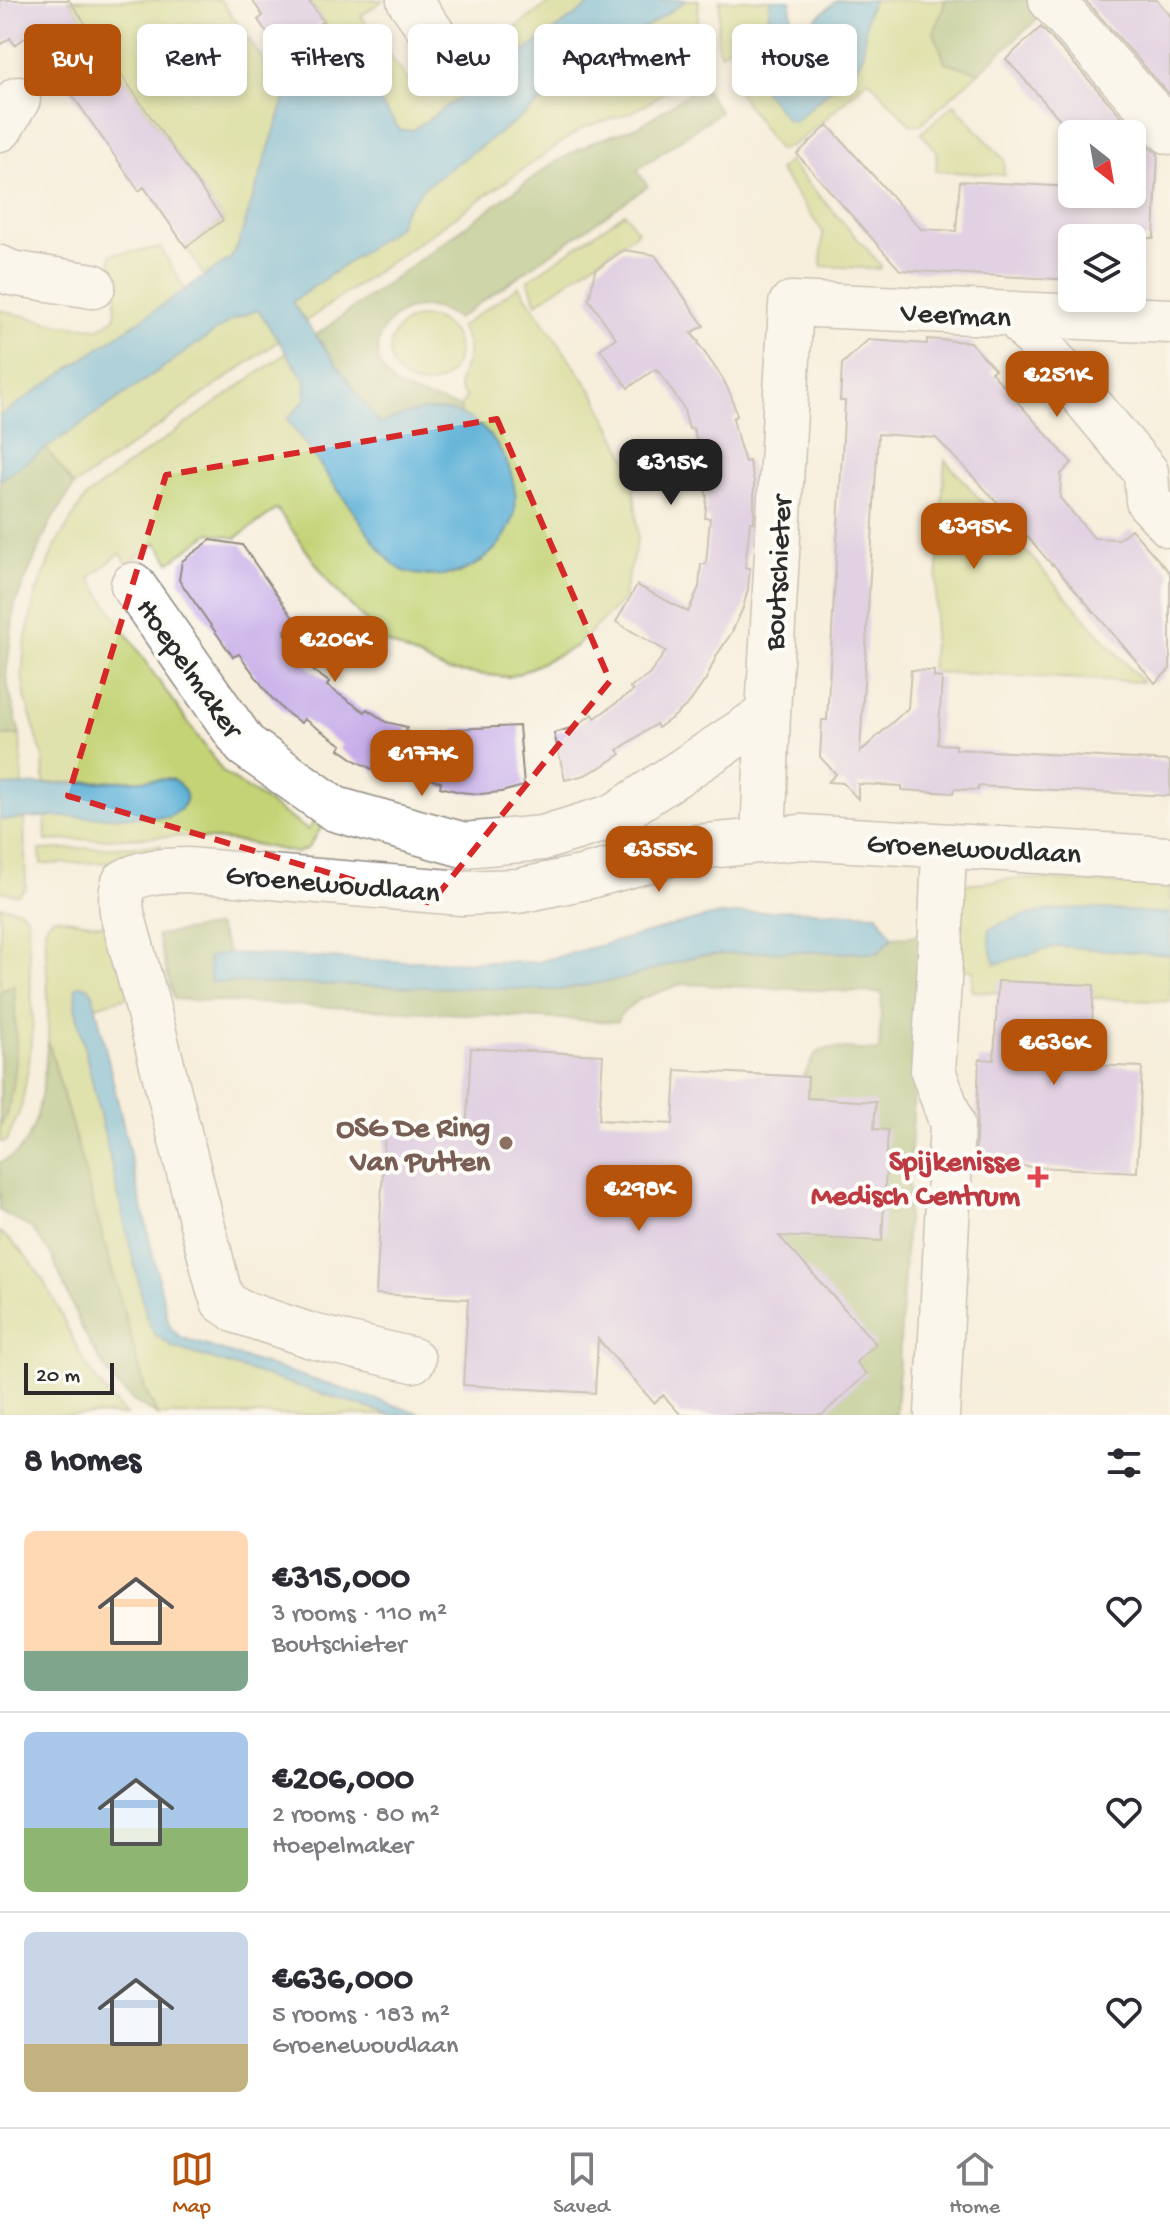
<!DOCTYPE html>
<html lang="en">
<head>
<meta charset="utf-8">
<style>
  :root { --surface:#fff; --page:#f2f2f3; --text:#2b2b33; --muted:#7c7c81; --line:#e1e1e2; --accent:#b45309 }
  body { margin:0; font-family:"Gochi Hand",sans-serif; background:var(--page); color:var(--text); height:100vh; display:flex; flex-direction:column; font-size:30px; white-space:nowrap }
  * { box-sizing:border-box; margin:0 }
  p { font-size:26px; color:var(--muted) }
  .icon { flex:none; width:44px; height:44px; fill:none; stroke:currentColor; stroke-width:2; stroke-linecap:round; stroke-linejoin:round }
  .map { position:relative; height:1415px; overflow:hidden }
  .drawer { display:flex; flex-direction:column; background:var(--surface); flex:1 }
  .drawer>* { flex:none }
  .banner { position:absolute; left:24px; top:24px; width:1122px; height:72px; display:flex; gap:16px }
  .needle { width:52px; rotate:149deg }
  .tools { position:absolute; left:1058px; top:120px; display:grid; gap:16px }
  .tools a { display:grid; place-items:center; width:88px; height:88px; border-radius:12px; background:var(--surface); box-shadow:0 4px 12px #0003; font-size:40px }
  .scale { position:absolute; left:24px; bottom:20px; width:90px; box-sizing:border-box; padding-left:8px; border:4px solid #2b2b2b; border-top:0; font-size:22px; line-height:28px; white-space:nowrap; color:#2b2b2b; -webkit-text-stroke:6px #fdfcf7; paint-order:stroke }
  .price { position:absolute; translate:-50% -68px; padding:0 18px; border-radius:16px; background:var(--accent); color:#fff; font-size:26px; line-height:52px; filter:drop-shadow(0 2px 4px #0008) }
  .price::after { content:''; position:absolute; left:50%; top:48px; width:24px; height:18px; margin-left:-12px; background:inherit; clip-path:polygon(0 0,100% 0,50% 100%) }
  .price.current { background:#222; color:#fff }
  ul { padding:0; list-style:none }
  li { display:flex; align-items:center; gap:24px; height:200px; padding:0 24px }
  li+li { border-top:2px solid var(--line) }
  li span { display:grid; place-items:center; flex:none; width:224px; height:160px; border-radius:12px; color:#555 }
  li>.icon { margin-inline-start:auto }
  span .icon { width:96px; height:96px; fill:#fffc; stroke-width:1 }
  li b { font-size:34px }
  h2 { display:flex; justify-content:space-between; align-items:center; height:96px; padding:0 24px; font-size:34px }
  .pill { padding:0 28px; border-radius:12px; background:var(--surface); box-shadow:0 4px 12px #0003; font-size:28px; line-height:72px }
  .pill.current { background:var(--accent); color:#fff }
  .tab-bar { display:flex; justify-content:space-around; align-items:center; height:112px; border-top:2px solid var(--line); background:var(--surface); font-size:22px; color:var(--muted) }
  .tab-bar a { display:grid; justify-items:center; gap:4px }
  .tab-bar .current { color:var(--accent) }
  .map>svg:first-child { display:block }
</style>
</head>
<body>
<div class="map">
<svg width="1170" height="1415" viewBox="0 0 1170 1415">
  <rect width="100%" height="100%" fill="#fdfcf7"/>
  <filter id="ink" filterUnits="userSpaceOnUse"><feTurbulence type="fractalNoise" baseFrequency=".0125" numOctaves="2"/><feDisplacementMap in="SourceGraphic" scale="16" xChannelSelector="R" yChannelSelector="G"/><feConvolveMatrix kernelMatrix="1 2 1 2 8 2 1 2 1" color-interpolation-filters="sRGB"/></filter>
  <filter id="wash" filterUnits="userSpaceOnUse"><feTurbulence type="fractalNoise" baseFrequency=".006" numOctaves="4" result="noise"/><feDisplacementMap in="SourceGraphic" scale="32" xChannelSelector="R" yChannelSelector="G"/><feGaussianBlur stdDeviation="1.8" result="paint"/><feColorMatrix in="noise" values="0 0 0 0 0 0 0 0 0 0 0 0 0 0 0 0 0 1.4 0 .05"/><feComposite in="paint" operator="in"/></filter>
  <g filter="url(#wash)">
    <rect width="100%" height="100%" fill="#f7eedc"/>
    <path fill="#c4d376" stroke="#787f50" stroke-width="2" d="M69 0H221L268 67 326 25 308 0H383L361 16 419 95 554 0H597L413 130H400L350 60 338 57 288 89 237 248 231 258 204 276 186 247 223 220Z
      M687 0H699L696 47 702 66C682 80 661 96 640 108 621 119 600 120 581 129L306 321 292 302 399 226 403 213 423 188 630 38Z
      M720 0H770L771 2 768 20 720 54 717 44Z
      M874 0H946L944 2 945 62 979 72 920 125 910 124 868 79C852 94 797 150 778 150L732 83 735 72 752 61 747 52 767 38 763 89 863 56C866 36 862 17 874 0Z
      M954 104 1004 160V175L936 171 937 151 921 133Z
      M788 161 881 265V269L821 266 823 232 779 170Z
      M625 213 638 232 537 303 528 280Z
      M161 248 185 290 0 416V310L61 325 99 328 115 317 117 276 111 274V254Z
      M519 286 596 397 633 471 638 538 622 601 575 647 518 674 508 677 447 671 386 642 332 586 277 509 236 538 210 533 170 562 157 543 127 563 120 553 90 578 151 670 223 772 308 830 319 814 327 819 308 848 297 853 244 842 178 836 46 841 45 817H169L172 779 44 783 43 758 26 700 22 677 25 642 36 594 55 546 85 498 121 470 288 352 306 382 305 400 287 419 377 544 426 576 458 574 483 561 474 422 461 415 460 407 466 397C452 385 463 374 467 360 470 347 466 337 460 327Z
      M258 310 280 340 74 486 46 448 232 320Z
      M390 351a34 34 0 1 1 68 0a34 34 0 1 1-68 0Z
      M945 460 1142 682 931 672Z
      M20 735 23 785 0 786V736Z
      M24 819 26 888 18 895 0 891V820Z
      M161 845 160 861 41 864 40 850Z
      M1020 878 1170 887V914L1086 908 1046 910 996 964 1057 946 1170 955V1002L972 991 973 970H954L957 885Z
      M0 906 20 910 27 917 33 1022 29 1064 21 1108 7 1141 0 1142V1126L7 1114 16 1063 14 985 0 992Z
      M54 917 109 926 131 996 95 1006 93 994 75 1007 147 1319 154 1333 173 1347 390 1415H157L146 1392 48 1041V996L45 928 47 923Z
      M0 1232C46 1266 58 1314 84 1361 95 1380 111 1400 126 1415H0Z"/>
    <path fill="#9bb567" stroke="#637049" stroke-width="2" d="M946 0H1032L1040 17 979 72 945 62 934 32Z
      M702 85 720 112 637 170 648 186 457 319C406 280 347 345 396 385 407 394 445 402 460 407L461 415C427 405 411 412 379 425L316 335 550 165 593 142 639 126Z
      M46 448 74 486 50 523 15 604 6 677 20 735 0 736V480Z
      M217 926 229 953 208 957 211 982 559 990 627 978 696 956 771 951 878 953 892 937 923 935 896 1415H788L763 1224 800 1202 804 1075 816 1053 830 1048 879 1051 882 993 681 984 638 1000 620 1015 617 1022 174 999 157 935Z
      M14 985C15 1026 22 1090 0 1126V992Z
      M48 1041 146 1392 157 1415 133 1401 116 1384 101 1362 83 1331 52 1256 32 1229 0 1211V1162C42 1152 43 1077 48 1041Z"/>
    <path fill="#59aed5" stroke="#426c80" stroke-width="2" d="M597 0H687L630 38 423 188 403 213 399 226 292 302 379 424C399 417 416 409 438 410 480 410 510 453 515 492 521 533 482 572 443 575 429 576 408 576 396 566 381 554 369 534 358 518 335 485 311 452 287 419L305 400 306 382 258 310 232 320 0 480V416L231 258 237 248 288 89 338 57 350 60 400 130H413Z
      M770 0H790L792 21 800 29 806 27 837 0H874C859 21 871 44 857 66L794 122 786 119 763 89Z
      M172 779C193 792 190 806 169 817H45L0 820V786Z
      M1086 908 1170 914V955L1057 946 996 964 990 946 989 929C1022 913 1049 910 1086 908Z
      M785 910 878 914 892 937 878 953 771 951 696 956 627 978 559 990 211 982 208 957 229 953 391 961 538 962 710 916Z
      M81 985 88 987 93 994 169 1324C175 1336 183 1338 195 1342L425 1415H390L173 1347 154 1333 147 1319 75 1007 76 987Z"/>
    <g id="blocks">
      <path fill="#c8aee9" d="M0 0H69L223 220 186 247 144 187 139 191 30 34 15 45 10 38 0 45Z
        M252 0H308L323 21 280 51 258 20 263 16Z
        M1085 0H1157L1170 15V95Z
        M1041 27 1151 149 1158 153 1154 238H1072V280L900 270 797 154 828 125 921 229 956 231 960 181 1072 187V194H1132V134H1073L1006 59Z
        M624 250 655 255 704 326 691 333 699 342 698 343 723 379 731 395 737 416 733 418 738 440 745 462 749 461 754 481V522H750L745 568H750L748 589 743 608 732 632 717 655 706 679 690 702 676 715 658 728 656 724 618 750 621 754 603 766 585 775 565 780 554 733 574 727 593 714 595 718 633 691 630 688 649 675 666 651 616 622 637 585 688 612 699 587 701 564H706L710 518H705L707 496 701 474 705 473 693 428 689 429 683 407 658 371 656 372 655 369 628 388 600 349 616 338 588 298 590 296 595 270Z
        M927 339 970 342 995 369 991 372 1072 463 1061 474 1060 498 1094 538 1119 539 1131 529 1170 573V669L1155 683 1053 564 1052 565 1000 505 936 438 878 434 860 752 908 708 911 670 934 671V677L942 678 938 744 956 745V749L1170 761V796L978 786V790L954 789 953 793 902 790V786L858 784V799L843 783 828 782 836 774 820 757 822 720H827L845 401H840L842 364 868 340 927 344Z
        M211 540 242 545 296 622 285 630 287 632 285 633 311 669 329 682 327 686 365 712 367 709 386 722 407 727 406 732 451 744 454 729 519 726 524 786 501 792 480 794 460 792 440 787 441 782 396 770 395 775 374 770 356 761 339 749 342 745 304 719 301 723 284 711 270 696 239 654 233 657 179 580 182 561Z
        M998 981 1094 985 1090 1065 1142 1067 1137 1172 975 1164 979 1059 994 1060Z
        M471 1048 603 1055 599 1120 673 1124 676 1070 808 1077 807 1098 876 1102 874 1129 888 1130 882 1241 779 1236 876 1344 856 1362 867 1374 822 1415H681L663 1395 654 1403 598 1339 595 1393 463 1385 468 1299 376 1294 385 1130 466 1134Z"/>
    </g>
  </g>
  <g filter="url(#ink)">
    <use href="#blocks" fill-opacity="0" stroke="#918c84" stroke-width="2"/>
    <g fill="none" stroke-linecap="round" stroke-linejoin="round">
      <g stroke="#918c84" stroke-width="47">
        <path id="minor" d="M409 0 450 58
          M1051 0 1170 132
          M0 129 18 99
          M0 268 11 273 93 286
          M1016 316 1146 472 1148 501 1170 525
          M133 585 245 745 335 809 464 845 543 838 614 816 768 714
          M763 841 768 714 791 304 1170 321
          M413 1360 312 1336 237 1311 223 1301 218 1287 144 993 123 917C120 904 120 894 124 882 145 870 164 871 187 870L462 893 518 891 586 877 697 847 802 837 1170 859
          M937 1415 952 1124 933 1071 939 982 944 846"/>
      </g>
      <use href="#minor" stroke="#fff" stroke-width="44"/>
    </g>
  </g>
  <path d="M0 0H1170V1415H0ZM497 419 610 681 431 903 68 796 166 475Z" fill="#f7eedc" fill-opacity=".55" fill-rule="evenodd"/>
  <path fill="none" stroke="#d62828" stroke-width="6" stroke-dasharray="16 10" stroke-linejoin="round" d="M497 419 610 681 431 903 68 796 166 475Z"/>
  <circle fill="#8d6e63" stroke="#fdfcf7" stroke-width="3" cx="506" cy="1143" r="8"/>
  <path fill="#e0444e" stroke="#fdfcf7" stroke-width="3" d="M1034 1165h8v8h8v8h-8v8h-8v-8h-8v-8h8z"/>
  <g text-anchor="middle" stroke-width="8" stroke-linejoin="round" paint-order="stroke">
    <g font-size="30" fill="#2b2b2b" stroke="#fdfcf7">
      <text transform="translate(956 313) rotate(3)" y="10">Veerman</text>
      <text transform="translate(776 573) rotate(-87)" y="10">Boutschieter</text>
      <text transform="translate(191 667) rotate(55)" y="10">Hoepelmaker</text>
      <text transform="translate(974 847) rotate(3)" y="10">Groenewoudlaan</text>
      <text transform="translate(333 882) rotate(5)" y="10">Groenewoudlaan</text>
    </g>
    <g font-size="30" font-weight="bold" fill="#785e54" stroke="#fdfcf7" text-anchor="end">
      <text x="490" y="1136">OSG De Ring<tspan x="490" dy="34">Van Putten</tspan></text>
    </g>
    <g font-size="30" font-weight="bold" fill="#be3a42" stroke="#fdfcf7" text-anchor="end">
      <text x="1020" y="1170">Spijkenisse<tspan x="1020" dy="34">Medisch Centrum</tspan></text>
    </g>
  </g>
</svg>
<div class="tools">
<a><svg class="needle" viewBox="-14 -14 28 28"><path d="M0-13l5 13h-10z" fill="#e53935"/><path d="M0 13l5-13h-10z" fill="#7c7c81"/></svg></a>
<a><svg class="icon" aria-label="layers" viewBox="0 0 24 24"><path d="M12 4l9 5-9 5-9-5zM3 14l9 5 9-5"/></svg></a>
</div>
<div class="scale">20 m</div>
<b class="price" style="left:1057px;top:419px">€251K</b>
<b class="price current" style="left:671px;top:507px">€315K</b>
<b class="price" style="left:974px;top:571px">€395K</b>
<b class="price" style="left:335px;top:684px">€206K</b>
<b class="price" style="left:422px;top:798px">€177K</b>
<b class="price" style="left:659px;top:894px">€355K</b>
<b class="price" style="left:1054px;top:1087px">€636K</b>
<b class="price" style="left:639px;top:1233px">€298K</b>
<div class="banner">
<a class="pill current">Buy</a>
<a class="pill">Rent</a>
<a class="pill">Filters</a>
<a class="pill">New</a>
<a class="pill">Apartment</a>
<a class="pill">House</a>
</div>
</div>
<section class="drawer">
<h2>8 homes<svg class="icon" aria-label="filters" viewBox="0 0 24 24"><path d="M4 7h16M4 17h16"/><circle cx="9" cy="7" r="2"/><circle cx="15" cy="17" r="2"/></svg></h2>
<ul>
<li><span style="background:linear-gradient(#ffd9b3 75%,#7fa58c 0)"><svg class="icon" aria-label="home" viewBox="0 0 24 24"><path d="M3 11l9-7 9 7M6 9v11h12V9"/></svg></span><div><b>€315,000</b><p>3 rooms · 110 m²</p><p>Boutschieter</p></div><svg class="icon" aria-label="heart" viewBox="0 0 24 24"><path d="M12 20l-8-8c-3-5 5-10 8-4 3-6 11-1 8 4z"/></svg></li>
<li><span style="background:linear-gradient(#a9c7e8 60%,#8fb573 0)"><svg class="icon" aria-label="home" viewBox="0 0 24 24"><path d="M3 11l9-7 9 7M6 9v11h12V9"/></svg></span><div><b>€206,000</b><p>2 rooms · 80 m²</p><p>Hoepelmaker</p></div><svg class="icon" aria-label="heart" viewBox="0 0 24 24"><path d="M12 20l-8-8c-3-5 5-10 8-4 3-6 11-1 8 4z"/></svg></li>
<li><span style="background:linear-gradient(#c9d6e8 70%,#c2b280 0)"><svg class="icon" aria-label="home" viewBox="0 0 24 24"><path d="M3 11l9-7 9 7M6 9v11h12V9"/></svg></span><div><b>€636,000</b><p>5 rooms · 183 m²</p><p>Groenewoudlaan</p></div><svg class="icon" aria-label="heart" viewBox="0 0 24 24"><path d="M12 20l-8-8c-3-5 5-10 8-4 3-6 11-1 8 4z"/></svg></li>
</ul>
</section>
<nav class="tab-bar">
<a class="current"><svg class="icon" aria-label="map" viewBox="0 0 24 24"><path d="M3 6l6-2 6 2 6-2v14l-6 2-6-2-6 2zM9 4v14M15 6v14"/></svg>Map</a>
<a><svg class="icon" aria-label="saved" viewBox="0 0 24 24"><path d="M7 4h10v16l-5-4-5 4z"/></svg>Saved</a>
<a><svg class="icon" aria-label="home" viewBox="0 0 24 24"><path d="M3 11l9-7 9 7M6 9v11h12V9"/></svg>Home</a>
</nav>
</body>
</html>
